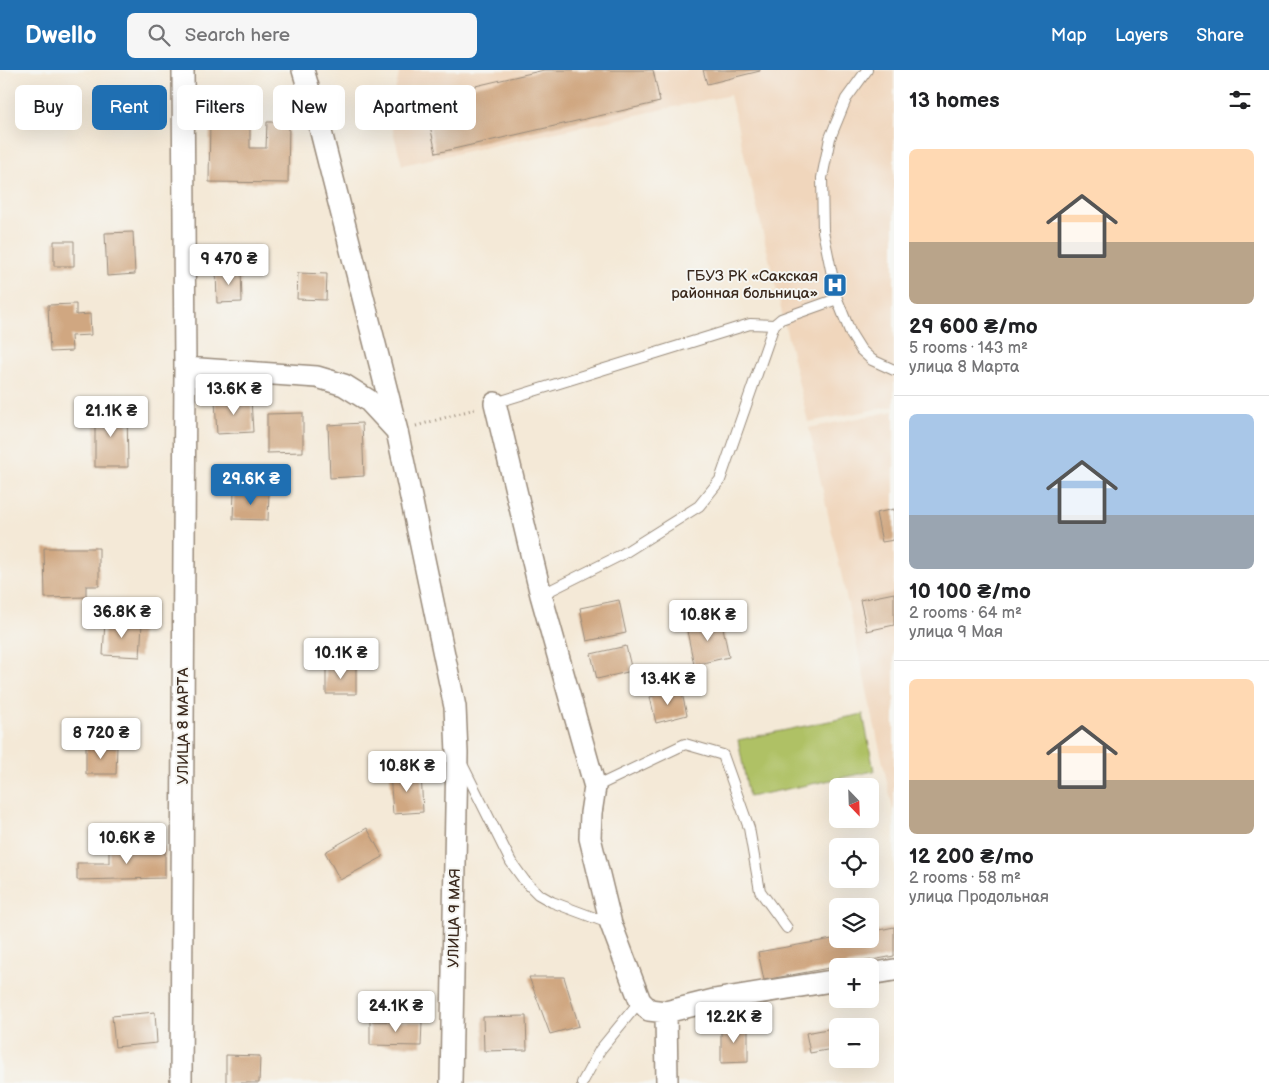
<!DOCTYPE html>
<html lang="en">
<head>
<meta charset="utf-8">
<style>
  :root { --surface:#fff; --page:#f6f6f6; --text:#202124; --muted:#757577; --line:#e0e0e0; --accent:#1f6fb2 }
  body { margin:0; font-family:"Balsamiq Sans",sans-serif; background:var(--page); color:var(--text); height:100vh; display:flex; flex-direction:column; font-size:19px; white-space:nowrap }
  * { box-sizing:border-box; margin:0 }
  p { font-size:16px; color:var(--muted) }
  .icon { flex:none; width:28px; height:28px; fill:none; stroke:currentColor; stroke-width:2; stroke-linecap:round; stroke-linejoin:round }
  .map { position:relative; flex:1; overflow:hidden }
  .drawer { display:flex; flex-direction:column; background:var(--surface); width:375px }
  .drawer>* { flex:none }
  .guide { position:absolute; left:15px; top:15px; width:475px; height:45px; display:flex; gap:10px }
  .needle { width:32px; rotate:157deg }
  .controls { position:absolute; left:829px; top:708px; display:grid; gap:10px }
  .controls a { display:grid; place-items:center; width:50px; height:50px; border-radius:8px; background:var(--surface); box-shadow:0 5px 20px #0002; font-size:25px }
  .price { position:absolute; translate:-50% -42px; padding:0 11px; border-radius:5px; background:#fff; color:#222; font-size:16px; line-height:32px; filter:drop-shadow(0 1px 2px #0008) }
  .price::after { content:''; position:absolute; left:50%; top:30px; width:15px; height:11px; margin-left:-8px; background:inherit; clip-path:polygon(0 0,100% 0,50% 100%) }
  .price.on { background:var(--accent); color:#fff }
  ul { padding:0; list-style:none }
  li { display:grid; align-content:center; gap:10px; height:265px; padding:0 15px }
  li+li { border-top:1px solid var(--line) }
  li span { display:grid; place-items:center; height:155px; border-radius:8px; color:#555 }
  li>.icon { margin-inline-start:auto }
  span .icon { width:90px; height:90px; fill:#fffc; stroke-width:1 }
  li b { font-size:21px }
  h2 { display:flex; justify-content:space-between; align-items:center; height:60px; padding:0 15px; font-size:21px }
  .tag { padding:0 18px; border-radius:8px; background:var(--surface); box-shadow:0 5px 20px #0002; font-size:18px; line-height:45px }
  .tag.on { background:var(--accent); color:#fff }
  header { display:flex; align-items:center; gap:30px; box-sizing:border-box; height:70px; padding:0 25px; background:var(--accent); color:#fff }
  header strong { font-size:24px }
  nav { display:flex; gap:28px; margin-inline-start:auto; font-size:18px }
  .search { width:350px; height:45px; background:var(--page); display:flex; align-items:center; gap:12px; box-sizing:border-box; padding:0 18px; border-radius:8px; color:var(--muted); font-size:19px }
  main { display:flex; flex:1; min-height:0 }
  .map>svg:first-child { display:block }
</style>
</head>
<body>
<header>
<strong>Dwello</strong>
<div class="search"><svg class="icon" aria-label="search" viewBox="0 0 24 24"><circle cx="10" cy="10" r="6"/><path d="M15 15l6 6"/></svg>Search here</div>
<nav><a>Map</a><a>Layers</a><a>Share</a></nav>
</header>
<main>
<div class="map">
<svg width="894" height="1013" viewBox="0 0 894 1013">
  <rect width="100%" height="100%" fill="#f6f6f2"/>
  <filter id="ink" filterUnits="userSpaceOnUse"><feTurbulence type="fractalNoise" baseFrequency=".02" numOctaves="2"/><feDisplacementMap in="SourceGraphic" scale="10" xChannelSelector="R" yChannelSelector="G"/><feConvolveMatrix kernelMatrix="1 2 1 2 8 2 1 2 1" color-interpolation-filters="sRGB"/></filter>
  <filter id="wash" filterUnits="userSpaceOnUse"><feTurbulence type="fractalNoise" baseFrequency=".0096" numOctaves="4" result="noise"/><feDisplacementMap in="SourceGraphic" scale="20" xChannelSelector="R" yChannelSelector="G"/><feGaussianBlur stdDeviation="1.12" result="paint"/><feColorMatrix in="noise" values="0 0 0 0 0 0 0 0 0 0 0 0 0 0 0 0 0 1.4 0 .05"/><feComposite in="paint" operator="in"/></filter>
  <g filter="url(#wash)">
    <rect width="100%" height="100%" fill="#f4e9d7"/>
    <path fill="#f0d6bc" d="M400 0H894V336L808 352 730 25 402 95 389 46Z
      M894 341V738L893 739 809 358Z"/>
    <path fill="#afc165" stroke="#757642" d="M863 644 874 701 749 727 738 670Z"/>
    <g id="blocks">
      <path fill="#d0a781" d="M544 0H653L660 32 436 83 424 28Z
        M703 0H760V1L707 14Z
        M210 49H250V78H266L267 52H289L288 113 209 112Z
        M133 162 135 204 107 206 105 163Z
        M54 171H74V196H54Z
        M241 198 242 232 217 233 216 200Z
        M298 203 327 204 326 230 297 229Z
        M76 234V245L90 244 91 265 71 266 72 281 50 282 48 235Z
        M251 329 253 362 217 364 215 331Z
        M95 338H127L128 397H95Z
        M303 343V382L267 383V344Z
        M362 353 364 406 330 408 328 355Z
        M234 421 269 422 268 450 233 449Z
        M894 439V470L882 472 876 443Z
        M44 478H99V516H86V527L45 528Z
        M894 523V555L867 561 860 530Z
        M619 530 626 563 587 571 580 538Z
        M721 548 729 587 694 595 686 556Z
        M105 551 142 553 140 587 103 585Z
        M626 576 632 601 597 609 591 584Z
        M326 595H356V624H326Z
        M681 619 687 645 656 653 650 627Z
        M86 676 117 677 116 704H86Z
        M421 702 423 742 393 744 390 704Z
        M367 758 383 787 340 810 325 782Z
        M165 776V808L77 810V793H109V777Z
        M894 857V886L764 910 758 882 838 868 870 869V862Z
        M529 907H564L579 956 550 964Z
        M155 942 157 973 115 977 112 946Z
        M526 946 527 980 484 981 483 947Z
        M370 951 422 952 421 976 370 975Z
        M748 956V992L721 993V957Z
        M838 957V978L810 983 806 963Z
        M226 985 260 986 259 1013H226Z"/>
    </g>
  </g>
  <g filter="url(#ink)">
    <use href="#blocks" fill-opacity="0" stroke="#988a7a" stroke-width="1"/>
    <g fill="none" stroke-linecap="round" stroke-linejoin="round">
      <g stroke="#988a7a" stroke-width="12">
        <path id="lane" d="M867 0 846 29 830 68 822 108 823 161 837 229 851 264 861 280 872 290 894 300
          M495 333 750 254 774 255
          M541 525 621 485 699 436 720 410 774 255 781 249 837 229
          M461 692 511 792 524 810 538 824 552 832 611 854
          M595 717 685 674 723 685 749 758 760 821 787 858
          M582 1013 600 980 640 931"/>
      </g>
      <g stroke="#988a7a" stroke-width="24">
        <path id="street" d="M303 0 319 54 397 361 455 637 457 683 451 1013
          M185 298 317 307 344 315 368 330 395 359
          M495 333 541 525 595 717 591 743 590 768 611 854 640 931 649 940 666 942 714 930 838 910
          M870 904 894 900
          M666 942 667 1013
          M181 1013 185 298 183 0"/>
      </g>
      <path stroke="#988a7a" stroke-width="3" stroke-dasharray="1 4" stroke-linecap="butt" d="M416 356 478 338"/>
      <use href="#lane" stroke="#fff" stroke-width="10"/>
      <use href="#street" stroke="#fff" stroke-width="21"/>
    </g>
  </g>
  <defs>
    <g id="hospital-square" transform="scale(1.25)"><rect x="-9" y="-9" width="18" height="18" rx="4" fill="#1f6fb2" stroke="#f6f6f2"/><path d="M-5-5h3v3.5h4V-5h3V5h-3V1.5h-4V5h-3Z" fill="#fff"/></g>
  </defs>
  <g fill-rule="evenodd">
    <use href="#hospital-square" x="835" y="215"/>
  </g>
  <g text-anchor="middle" stroke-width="4" stroke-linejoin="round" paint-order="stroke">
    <g font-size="15" fill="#3b2a1e" stroke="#f6f6f2" text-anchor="end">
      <text x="818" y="211">ГБУЗ РК «Сакская<tspan x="818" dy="17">районная больница»</tspan></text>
    </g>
    <g font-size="15" fill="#3b2a1e" stroke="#f6f6f2">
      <text transform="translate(183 656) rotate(-90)" y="5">УЛИЦА 8 МАРТА</text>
      <text transform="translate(454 848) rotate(-89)" y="5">УЛИЦА 9 МАЯ</text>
    </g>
  </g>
</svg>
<div class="controls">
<a><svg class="needle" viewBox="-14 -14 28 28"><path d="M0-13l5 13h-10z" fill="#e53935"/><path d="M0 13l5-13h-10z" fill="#757577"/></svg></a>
<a><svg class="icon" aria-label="locate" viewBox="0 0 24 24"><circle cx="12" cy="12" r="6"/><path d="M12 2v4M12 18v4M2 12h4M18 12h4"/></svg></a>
<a><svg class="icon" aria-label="layers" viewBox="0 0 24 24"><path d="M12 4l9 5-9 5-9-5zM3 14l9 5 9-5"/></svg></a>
<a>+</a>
<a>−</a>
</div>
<b class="price" style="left:229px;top:216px">9 470 ₴</b>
<b class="price" style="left:234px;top:346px">13.6K ₴</b>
<b class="price" style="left:111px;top:368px">21.1K ₴</b>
<b class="price on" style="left:251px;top:436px">29.6K ₴</b>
<b class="price" style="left:122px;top:569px">36.8K ₴</b>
<b class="price" style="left:708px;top:572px">10.8K ₴</b>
<b class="price" style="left:341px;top:610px">10.1K ₴</b>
<b class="price" style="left:668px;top:636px">13.4K ₴</b>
<b class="price" style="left:101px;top:690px">8 720 ₴</b>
<b class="price" style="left:407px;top:723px">10.8K ₴</b>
<b class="price" style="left:127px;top:795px">10.6K ₴</b>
<b class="price" style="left:396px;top:963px">24.1K ₴</b>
<b class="price" style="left:734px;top:974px">12.2K ₴</b>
<div class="guide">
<a class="tag">Buy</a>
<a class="tag on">Rent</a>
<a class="tag">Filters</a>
<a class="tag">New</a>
<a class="tag">Apartment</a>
</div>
</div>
<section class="drawer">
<h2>13 homes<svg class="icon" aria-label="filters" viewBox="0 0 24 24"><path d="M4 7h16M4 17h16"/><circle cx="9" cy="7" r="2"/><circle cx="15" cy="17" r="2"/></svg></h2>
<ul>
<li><span style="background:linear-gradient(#ffd9b3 60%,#b9a48a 0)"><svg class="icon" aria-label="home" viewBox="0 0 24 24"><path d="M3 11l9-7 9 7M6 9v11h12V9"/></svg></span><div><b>29 600 ₴/mo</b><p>5 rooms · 143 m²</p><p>улица 8 Марта</p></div></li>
<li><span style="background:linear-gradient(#a9c7e8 65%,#9aa5b1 0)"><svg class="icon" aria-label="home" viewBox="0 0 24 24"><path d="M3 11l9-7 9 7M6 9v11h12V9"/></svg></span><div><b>10 100 ₴/mo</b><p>2 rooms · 64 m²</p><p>улица 9 Мая</p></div></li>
<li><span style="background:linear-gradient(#ffd9b3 65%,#b9a48a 0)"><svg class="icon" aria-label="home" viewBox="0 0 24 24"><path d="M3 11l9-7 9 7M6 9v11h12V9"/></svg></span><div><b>12 200 ₴/mo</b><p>2 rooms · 58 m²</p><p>улица Продольная</p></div></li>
</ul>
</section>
</main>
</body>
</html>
